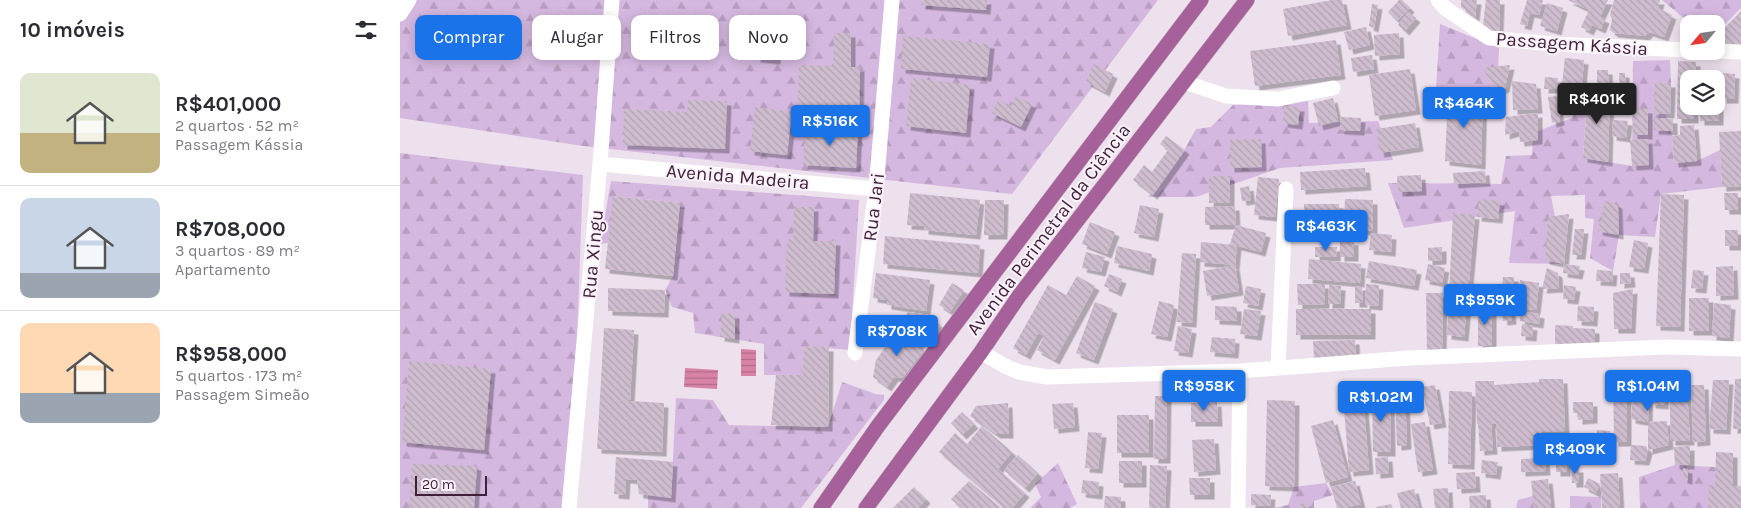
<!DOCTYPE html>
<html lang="pt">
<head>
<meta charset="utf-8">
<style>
  :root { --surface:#fff; --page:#f2f2f3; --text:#2b2b33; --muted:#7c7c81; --line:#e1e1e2; --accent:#1a73e8 }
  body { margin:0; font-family:Karla,sans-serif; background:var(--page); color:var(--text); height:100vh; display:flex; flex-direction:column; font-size:19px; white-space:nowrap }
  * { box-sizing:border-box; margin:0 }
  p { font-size:16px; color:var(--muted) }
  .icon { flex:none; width:28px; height:28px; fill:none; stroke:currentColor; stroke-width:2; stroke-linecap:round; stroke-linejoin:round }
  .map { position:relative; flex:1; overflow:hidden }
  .sheet { display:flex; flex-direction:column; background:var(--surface); width:400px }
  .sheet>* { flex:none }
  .hud { position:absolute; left:15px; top:15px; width:475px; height:45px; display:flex; gap:10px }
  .needle { width:32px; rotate:241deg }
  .buttons { position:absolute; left:1280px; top:15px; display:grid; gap:10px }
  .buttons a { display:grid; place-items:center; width:45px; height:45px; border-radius:10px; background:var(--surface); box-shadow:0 2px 12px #0003; font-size:25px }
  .scale { position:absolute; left:15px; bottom:12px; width:72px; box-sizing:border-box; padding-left:5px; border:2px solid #401f3a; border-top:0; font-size:14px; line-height:18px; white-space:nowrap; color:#401f3a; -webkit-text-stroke:4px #f9f2f9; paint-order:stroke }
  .price { position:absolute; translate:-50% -42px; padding:0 11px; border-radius:5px; background:var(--accent); color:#fff; font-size:16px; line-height:32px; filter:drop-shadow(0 1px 2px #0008) }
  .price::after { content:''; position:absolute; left:50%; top:30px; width:15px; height:11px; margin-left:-8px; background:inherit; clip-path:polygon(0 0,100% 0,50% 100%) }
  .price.selected { background:#222; color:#fff }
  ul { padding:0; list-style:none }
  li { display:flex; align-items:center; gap:15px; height:125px; padding:0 20px }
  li+li { border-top:1px solid var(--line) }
  li span { display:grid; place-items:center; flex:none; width:140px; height:100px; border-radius:10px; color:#555 }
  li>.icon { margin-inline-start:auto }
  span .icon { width:60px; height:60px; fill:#fffc; stroke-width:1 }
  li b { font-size:21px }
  h2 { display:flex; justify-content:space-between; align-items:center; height:60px; padding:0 20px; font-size:21px }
  .pill { padding:0 18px; border-radius:10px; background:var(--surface); box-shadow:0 2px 12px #0003; font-size:18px; line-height:45px }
  .pill.selected { background:var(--accent); color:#fff }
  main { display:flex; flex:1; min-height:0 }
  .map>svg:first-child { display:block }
</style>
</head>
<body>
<main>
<section class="sheet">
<h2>10 imóveis<svg class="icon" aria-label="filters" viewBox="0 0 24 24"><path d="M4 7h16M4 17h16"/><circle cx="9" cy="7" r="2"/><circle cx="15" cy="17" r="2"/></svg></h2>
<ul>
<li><span style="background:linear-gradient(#dfe7d0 60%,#c2b280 0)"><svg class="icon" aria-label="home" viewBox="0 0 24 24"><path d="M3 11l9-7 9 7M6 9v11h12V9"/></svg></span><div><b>R$401,000</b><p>2 quartos · 52 m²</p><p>Passagem Kássia</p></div></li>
<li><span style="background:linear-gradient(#c9d6e8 75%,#9aa5b1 0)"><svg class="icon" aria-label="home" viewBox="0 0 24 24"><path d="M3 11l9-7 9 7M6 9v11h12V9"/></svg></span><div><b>R$708,000</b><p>3 quartos · 89 m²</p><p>Apartamento</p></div></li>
<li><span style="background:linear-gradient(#ffd9b3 70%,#9aa5b1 0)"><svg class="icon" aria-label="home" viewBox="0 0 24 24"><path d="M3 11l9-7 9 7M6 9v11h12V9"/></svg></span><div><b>R$958,000</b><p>5 quartos · 173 m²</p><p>Passagem Simeão</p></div></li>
</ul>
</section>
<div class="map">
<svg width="1341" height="508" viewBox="0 0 1341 508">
  <defs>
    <pattern id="forest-firs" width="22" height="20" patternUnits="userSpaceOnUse" patternTransform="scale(1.25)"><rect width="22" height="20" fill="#d5b8e0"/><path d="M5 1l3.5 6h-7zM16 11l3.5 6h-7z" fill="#b89ec1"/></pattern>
    <pattern id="water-rules" width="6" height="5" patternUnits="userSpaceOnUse" patternTransform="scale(1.25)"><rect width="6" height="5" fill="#d883a5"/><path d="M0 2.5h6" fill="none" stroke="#b16b87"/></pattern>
    <pattern id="building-back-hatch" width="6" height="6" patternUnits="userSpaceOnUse" patternTransform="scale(1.25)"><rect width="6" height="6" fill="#cebdce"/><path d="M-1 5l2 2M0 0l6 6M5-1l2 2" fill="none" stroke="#b2a2b2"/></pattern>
    <filter id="shadow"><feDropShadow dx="4.5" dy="4.5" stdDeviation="0" flood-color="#0004"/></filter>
  </defs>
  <rect width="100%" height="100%" fill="#ede1ed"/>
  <path fill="url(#forest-firs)" d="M0 0H758L612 194 183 146 0 118Z
    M1262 0H1341V8L1316 33V24H1291Z
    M1040 24 1099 48 1097 99 1035 106Z
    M1270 60 1271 83 1256 82 1272 136 1274 163 1297 161 1320 150 1322 187 1261 194 1255 237 1219 235 1213 271 1190 258 1194 219 1185 218V195L1151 196 1164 264 1109 263 1115 211 1004 228 988 183 1101 184 1106 156 1132 155 1133 133 1172 118 1176 103 1187 99 1183 158 1232 166 1233 61Z
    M908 101 909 123 978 121 993 160 880 168 796 197H748L782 154 796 129 811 127 833 105Z
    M0 153 183 175 171 508H0Z
    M211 181 459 200 450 350 404 346 402 375H364V344L295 333 293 313 272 307 265 290 273 276 280 203 214 196 208 243 200 244Z
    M442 382 476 394 484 395V400L401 508H248V494L271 497 276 398 313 400 329 425 428 427Z
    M658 463 677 504 670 508H630L641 497 635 484Z
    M1275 465 1315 467 1332 508H1240L1239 477Z
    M926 483 933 495 914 501V508H873L888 505 894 487Z
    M1133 496 1134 508H1116L1118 500Z
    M1170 496 1201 497V508H1170Z"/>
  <path fill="url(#water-rules)" d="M341 349 356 350V376H341Z
    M285 368 318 370 317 389 284 387Z"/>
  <path fill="url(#building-back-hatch)" filter="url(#shadow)" d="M522 0H587L586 10 521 5Z
    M932 0H942L947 25 888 36 883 9Z
    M999 0H1002L1010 8 997 21 988 12Z
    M1061 0H1077L1075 17 1061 7Z
    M1086 0H1100L1099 32 1093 31 1083 25Z
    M1127 0H1143L1139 15 1130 13 1127 26 1120 24Z
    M1168 0H1208L1200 17 1205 19 1201 29 1192 25 1189 31 1181 27 1189 10Z
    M1214 0H1260L1258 8 1272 15 1264 37 1249 32 1245 36 1214 33 1210 30 1212 19 1210 15Z
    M1147 3 1163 8 1157 31 1140 26Z
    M972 4 978 5 974 28 969 26Z
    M1341 11V45L1327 43 1317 36Z
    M1008 12 1016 18 1005 31 998 25Z
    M234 20 312 21 311 37 234 36Z
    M966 27 970 45 949 50 944 32Z
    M358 31 378 33 376 60 356 58Z
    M434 33H451V67H460L459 121 397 120 399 65 433 66Z
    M999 33 1000 54 975 56 974 35Z
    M503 36 590 44 587 77 501 69Z
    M936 40 941 75 855 86 850 51Z
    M972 55 974 69 953 72 951 58Z
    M1165 58 1184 60 1181 96 1161 93Z
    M1278 61 1296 62 1295 79H1289V106H1294V119H1277Z
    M694 64 713 74 705 92 686 82Z
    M1110 65 1105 88 1095 90 1083 68Z
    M1010 69 1016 110 975 116 969 75Z
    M1197 70H1208L1209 86H1197Z
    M1219 73H1225L1226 95H1220Z
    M1300 73H1319V121H1300V106H1316V79H1300Z
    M1322 73 1335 74 1334 99H1322Z
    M1145 77 1158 78 1157 89H1144Z
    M511 78 570 85 566 133 506 126Z
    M1112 81 1136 84 1138 109 1113 110Z
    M1255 82 1271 83 1270 114H1254Z
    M1188 88 1210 90 1208 162 1183 158Z
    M1083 93 1081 165 1045 161 1048 95Z
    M616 96 632 104 621 127 592 113 598 100 611 106Z
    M1157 96 1160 121 1152 123 1148 97Z
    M933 98 938 121 919 126 913 103Z
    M288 100 327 101 325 149 223 145 224 109 287 112Z
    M884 106 900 107 898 125 883 123Z
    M355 107 392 112 387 155 350 151Z
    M1233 109H1248V135H1233Z
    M1138 113V140L1120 142 1119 131 1105 135 1106 117Z
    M941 117 961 118 960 131 940 130Z
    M1255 118 1273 119V131L1254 130Z
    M1213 120 1228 121 1226 138 1212 136Z
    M1015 123 1019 147 980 153 976 129Z
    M1294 125 1297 161 1274 163 1272 136 1280 135V126Z
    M405 126 458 129 456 168 403 165Z
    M1341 131V186L1322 187 1319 132Z
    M766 136 785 150 753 195 733 180 744 165 752 172 768 150 760 144Z
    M861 139 862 167 830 168V140Z
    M1248 139 1249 165 1232 166 1230 140Z
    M965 168 967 186 901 190 900 172Z
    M1085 171 1086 182 1054 184 1053 173Z
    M1021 175 1022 191 998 192 997 176Z
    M809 176H830V203H809Z
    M858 177 879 179 875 217 854 215Z
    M849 186 851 200 842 201 840 188Z
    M510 193 580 200 576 235 524 230V226L507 225Z
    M1324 193H1338V210H1325Z
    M1261 194 1284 195 1280 327 1256 326Z
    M213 196 280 203 273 276 205 269Z
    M945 199 973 200V231L944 230Z
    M1079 199 1100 201 1098 219 1077 217Z
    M585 200H604L603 235H584Z
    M1205 201 1218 204 1219 235 1198 231Z
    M904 204H939V231H905Z
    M740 205 759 209 754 237 734 233Z
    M835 206 836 225H805V207Z
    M394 207H414L413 241H436L434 294 385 292 387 239 393 240Z
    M1053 213 1075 215 1064 337 1047 335Z
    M1169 214 1164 264 1145 260 1148 217Z
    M690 222 715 232 707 254 682 244Z
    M836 225 866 233 861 252 830 244Z
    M1175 229H1184L1181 255H1172Z
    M1325 230H1338V246H1325Z
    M971 233 992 235 991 252 969 250Z
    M485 236 580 245 578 273 483 264Z
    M940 240 954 241V257H940Z
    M1234 240 1248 243 1244 269 1229 267Z
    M801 242 837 245 835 265 800 262Z
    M717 246 752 254 749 271 714 263Z
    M915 247H937L936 257H915Z
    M1042 247V260L1028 261V248Z
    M686 252 705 257 701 272 682 268Z
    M782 253 796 254 792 323 777 322Z
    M909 259 961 264 960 283 908 279Z
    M969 261 1017 270 1014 286 966 278Z
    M1028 264 1045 268 1042 283 1025 280Z
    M1164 264 1180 266 1178 275 1163 273Z
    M835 265 839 291 807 296 803 271Z
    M1333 266 1334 295 1316 296V267Z
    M1147 268 1158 273 1159 288 1142 289Z
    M1197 270 1213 271 1212 282 1196 281Z
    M1293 270 1304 271 1302 289 1291 288Z
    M476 273 530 280 526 311 487 305V300L473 298Z
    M1220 273H1230L1231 283 1220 284Z
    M709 274 722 279 717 292 704 286Z
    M677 276 695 286 655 360 637 350 644 336 638 333 626 355 613 348 648 285 666 295Z
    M1103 277H1114V287H1102Z
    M1120 280 1139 283 1136 310 1116 308Z
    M552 283 564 290 550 312 539 305Z
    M897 284H925V304L898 305Z
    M966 284 979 285 978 306 965 305Z
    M929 285 941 286 940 304H928Z
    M1164 285 1176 287 1174 300 1163 299Z
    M846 286 861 289 858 306 843 303Z
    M955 286H962L963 303H955Z
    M208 288 265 290 264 313 208 311Z
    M1233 289 1231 329H1214L1213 293Z
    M1026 293H1043L1042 352H1027Z
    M1289 298H1309V331H1289Z
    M1110 300 1112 320 1103 321 1101 301Z
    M759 301 774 305 767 337 751 334Z
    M695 302 713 309 694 360 676 353Z
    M1314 303 1331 305 1329 338 1312 336Z
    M1078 305 1092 306V346H1078Z
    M815 306 837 307V321L815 320Z
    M1178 306 1194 307 1193 322 1177 321Z
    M844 309 861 311 857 336 840 334Z
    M896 309H971V335H896Z
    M1121 311 1140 314 1139 324 1120 321Z
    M508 312 529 315 541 326 526 344 500 324Z
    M322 313 335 314V339L320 337Z
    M1122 324 1133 326 1132 337 1121 336Z
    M1155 325 1173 326V328L1195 329V347L1155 346Z
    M778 326 792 329 788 353 774 351Z
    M500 327 520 342 518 345 524 350 502 378 494 377 487 387 473 377 476 360Z
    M204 328 234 330 230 400H212L264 403 262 452 197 449Z
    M812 337 835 339 834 354 810 352Z
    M955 340 956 357 914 358 913 341Z
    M404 346 429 347 428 427 371 425 376 375H402Z
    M9 361 91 369 84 450 2 442Z
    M1249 371 1248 422 1267 421 1269 445 1248 450V422L1231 419 1235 372Z
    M1253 373 1266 374 1264 405 1251 404Z
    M1213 374H1227V442H1214Z
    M1139 379H1163L1165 431 1141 432 1142 445 1097 447 1096 424H1091L1093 450 1080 451 1078 424H1077L1075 381H1094V385L1139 382Z
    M1335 379H1341V429H1333Z
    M1313 380H1329L1326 430 1309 429Z
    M1035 385 1042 423 1030 425 1022 387Z
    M1291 385H1304L1306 441 1293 442Z
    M1287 389 1290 441H1271L1269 390Z
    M1049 391 1072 392 1070 465 1048 464Z
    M963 394 969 470 949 472 943 396Z
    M972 394H990L991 452H973Z
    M995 395H1005L1007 445 997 446Z
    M755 396H767L766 459H754Z
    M867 400 895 401 894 487 865 486Z
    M817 402 818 422H791V403Z
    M1173 402H1193V419L1178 420V413H1173Z
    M608 403 609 434H596L570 416 576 406Z
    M673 403 675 427 654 429 652 404Z
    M562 412 574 424 562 435 551 423Z
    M717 415H749V453H717Z
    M933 420 948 477 926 483 911 426Z
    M1025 422 1033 470 1018 472 1011 424Z
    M582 426 612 452 598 469 625 493 612 508H604L539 452 555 433 567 444Z
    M1197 430 1210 431V446H1197Z
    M688 432 702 433 698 469 685 468Z
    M814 439 816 470 794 472 792 440Z
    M1231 445 1246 446 1248 450 1245 461 1230 460Z
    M1290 446V465H1275L1274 447Z
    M1156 451H1167L1166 472H1156Z
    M1316 452 1333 453V486H1341V508H1308L1309 485 1315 486Z
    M618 455 638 473 625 488 604 470Z
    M216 457 273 462 271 498 239 494 237 480 226 479 225 495 214 494Z
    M988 457 989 473 976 474 975 458Z
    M1145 458 1146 471 1121 472V459Z
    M1082 460 1098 462 1096 475 1081 473Z
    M719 461H742V483H719Z
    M12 464 77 466 74 508H9Z
    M750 465 767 466 765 508H749Z
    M1171 468H1179V483H1172Z
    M1283 468 1288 469V480L1283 479Z
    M1075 472 1076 488 1057 489 1056 473Z
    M1218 473 1220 508H1202L1200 474Z
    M789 478H810V495H790Z
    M1188 478 1200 484 1196 493 1184 487Z
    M1148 479 1151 508H1134L1131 481Z
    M683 480 699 482 698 495 681 493Z
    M569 481 601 508H561L551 499Z
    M955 481 961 504 944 508H937L931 487Z
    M514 487 526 499 518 508H493Z
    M1048 488 1049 508H1035L1033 489Z
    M1014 489 1019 508H1001L997 493Z
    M851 494 871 495 870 506 851 505Z
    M1086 495 1087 508H1070L1069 496Z
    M705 496 721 497V508H704Z
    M905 502 909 508H899L898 505Z
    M991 504 993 508H976V507Z"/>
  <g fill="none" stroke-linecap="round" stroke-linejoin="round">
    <g stroke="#cac0c8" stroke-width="16">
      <path id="major" d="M421 508 478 426 801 0
        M466 508 581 352 619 296 847 0"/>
    </g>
    <path stroke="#fff" stroke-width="15" d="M1038 0 1045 8 1089 38 1152 44 1289 50
      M0 14 9 0
      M1316 51 1341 52
      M784 82 826 96 878 99 933 88
      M200 164 476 189
      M581 352 605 366 619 372 647 377 840 371 1009 358 1266 347 1341 349
      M455 353 476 189 492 0
      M878 368 886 189
      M169 508 200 164 212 0
      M838 508 840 371"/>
    <use href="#major" stroke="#a7619a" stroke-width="15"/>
  </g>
  <g text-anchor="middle" stroke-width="4" stroke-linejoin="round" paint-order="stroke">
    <g font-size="19" fill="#401f3a" stroke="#f9f2f9">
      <text transform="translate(1172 43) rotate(4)" y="7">Passagem Kássia</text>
      <text transform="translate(338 176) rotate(5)" y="7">Avenida Madeira</text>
      <text transform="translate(473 207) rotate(-83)" y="7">Rua Jari</text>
      <text transform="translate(648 229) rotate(-53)" y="7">Avenida Perimetral da Ciência</text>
      <text transform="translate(192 254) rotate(-85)" y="7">Rua Xingu</text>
    </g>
  </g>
</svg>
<div class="buttons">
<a><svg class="needle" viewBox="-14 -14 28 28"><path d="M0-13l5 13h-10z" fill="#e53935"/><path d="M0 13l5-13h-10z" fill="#7c7c81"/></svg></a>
<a><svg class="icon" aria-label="layers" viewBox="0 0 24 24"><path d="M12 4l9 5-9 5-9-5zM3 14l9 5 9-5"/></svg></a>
</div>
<div class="scale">20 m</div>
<b class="price selected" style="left:1197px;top:125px">R$401K</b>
<b class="price" style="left:1064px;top:129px">R$464K</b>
<b class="price" style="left:430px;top:147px">R$516K</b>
<b class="price" style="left:926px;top:252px">R$463K</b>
<b class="price" style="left:1085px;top:326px">R$959K</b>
<b class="price" style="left:497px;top:357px">R$708K</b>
<b class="price" style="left:804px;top:412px">R$958K</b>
<b class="price" style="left:1248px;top:412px">R$1.04M</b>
<b class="price" style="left:981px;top:423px">R$1.02M</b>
<b class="price" style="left:1175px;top:475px">R$409K</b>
<div class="hud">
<a class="pill selected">Comprar</a>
<a class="pill">Alugar</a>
<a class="pill">Filtros</a>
<a class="pill">Novo</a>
</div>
</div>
</main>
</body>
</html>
